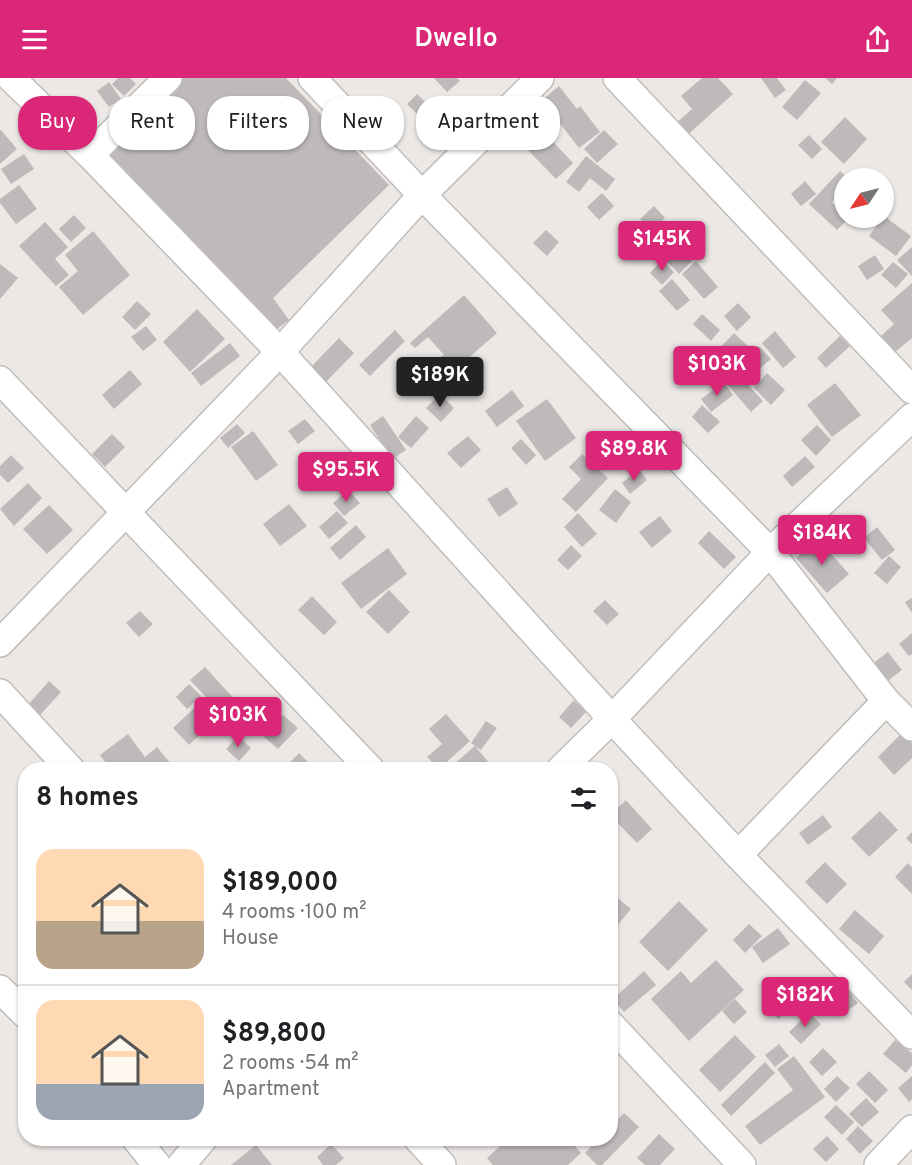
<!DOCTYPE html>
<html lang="en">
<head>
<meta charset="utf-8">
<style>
  :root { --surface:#fff; --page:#f6f6f6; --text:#202124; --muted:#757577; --line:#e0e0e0; --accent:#db2777 }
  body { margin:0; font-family:Overpass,sans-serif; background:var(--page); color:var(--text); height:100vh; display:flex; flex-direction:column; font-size:22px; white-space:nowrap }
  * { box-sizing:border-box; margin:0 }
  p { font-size:20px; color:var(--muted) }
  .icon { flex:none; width:33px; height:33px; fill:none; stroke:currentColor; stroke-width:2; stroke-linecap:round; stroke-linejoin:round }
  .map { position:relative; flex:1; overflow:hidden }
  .drawer { position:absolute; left:18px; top:684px; width:600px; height:384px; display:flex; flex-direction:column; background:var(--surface); border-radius:24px; box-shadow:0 2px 4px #0004 }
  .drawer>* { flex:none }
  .top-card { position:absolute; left:18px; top:18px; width:600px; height:54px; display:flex; gap:12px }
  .needle { width:39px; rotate:235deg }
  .fabs { position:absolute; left:834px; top:90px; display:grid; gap:12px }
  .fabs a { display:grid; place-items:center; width:60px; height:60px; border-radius:50%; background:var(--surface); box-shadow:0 2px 4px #0004; font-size:30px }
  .price { position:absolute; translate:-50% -51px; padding:0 14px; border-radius:6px; background:var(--accent); color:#fff; font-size:20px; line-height:39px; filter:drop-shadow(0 2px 3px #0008) }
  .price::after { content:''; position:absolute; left:50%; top:36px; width:18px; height:14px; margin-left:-9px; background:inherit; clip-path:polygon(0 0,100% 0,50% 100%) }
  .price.current { background:#222; color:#fff }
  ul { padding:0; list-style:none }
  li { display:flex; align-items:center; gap:18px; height:150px; padding:0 18px }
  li+li { border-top:2px solid var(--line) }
  li span { display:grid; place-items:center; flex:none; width:168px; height:120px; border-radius:18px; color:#555 }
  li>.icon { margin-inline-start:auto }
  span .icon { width:72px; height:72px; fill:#fffc; stroke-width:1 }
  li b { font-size:26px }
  h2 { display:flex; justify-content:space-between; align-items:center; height:72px; padding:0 18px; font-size:26px }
  .chip { padding:0 21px; border-radius:24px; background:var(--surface); box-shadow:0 2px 4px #0004; font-size:21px; line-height:54px }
  .chip.current { background:var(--accent); color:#fff }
  header { display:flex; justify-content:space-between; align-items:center; height:78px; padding:0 18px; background:var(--accent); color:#fff; font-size:27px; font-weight:600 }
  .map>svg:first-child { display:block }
</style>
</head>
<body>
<header><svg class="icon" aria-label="menu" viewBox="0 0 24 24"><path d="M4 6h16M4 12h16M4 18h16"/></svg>Dwello<svg class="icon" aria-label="share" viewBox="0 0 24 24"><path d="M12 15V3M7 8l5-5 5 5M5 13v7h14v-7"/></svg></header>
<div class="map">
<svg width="912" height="1087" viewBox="0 0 912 1087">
  <rect width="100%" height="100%" fill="#ebe8e6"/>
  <path fill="#bebab9" d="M118 0H130L136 6 124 18 112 6Z
    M178 0H286L389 107 273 220 289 242 273 254 103 73Z
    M434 0H457L460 3 447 14Z
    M702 0H718L733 16 683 61 672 49 692 31 681 18Z
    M761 0H777L786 12 775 20Z
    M825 0H837L832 6Z
    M805 2 821 15 797 42 782 29Z
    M109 4 121 21 109 29 97 13Z
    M559 8 577 31 580 28 600 54 579 70 542 22Z
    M417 16 435 34 425 44 407 26Z
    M845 39 867 61 844 86 821 64Z
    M540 50 573 85 556 101 523 67Z
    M1 52 17 71 0 86V53Z
    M604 52 618 66 597 85 584 71Z
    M809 57 822 71 812 81 798 67Z
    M24 76 34 91 11 106 1 91Z
    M586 78 615 101 606 113 590 100 579 114 566 104Z
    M840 93 848 100H844V110L832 124 844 136V140H849L837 152 809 126Z
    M805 103 816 116 801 128 791 116Z
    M19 107 37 131 16 146 0 125V121Z
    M602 115 614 128 599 142 587 129Z
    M654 128 665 140 651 153 640 141Z
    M74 137 86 150 71 164 59 151Z
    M884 138 911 158 896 178 869 158Z
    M45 144 68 169 55 181 69 197 56 208 19 168Z
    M546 152 559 164 547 178 533 165Z
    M93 153 130 197 83 237 59 209 78 193 65 177Z
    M678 168 692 183 679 196 664 180Z
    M912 169V198L897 182Z
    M875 177 884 191 867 202 858 188Z
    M662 182 674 194 662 207 650 195Z
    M696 183 718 209 704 221 682 196Z
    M893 184 908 196 896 210 881 197Z
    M0 186 18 200 0 221Z
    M672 201 690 222 677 233 659 213Z
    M912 205V260L895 274 881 258 894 246 881 232Z
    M464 217 497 255 449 297 436 283 444 277 428 259 415 270 410 265Z
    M137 223 151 236 135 252 122 239Z
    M738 225 751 239 737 253 724 238Z
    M197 231 225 261 190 294 163 264Z
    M702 236 720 252 711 263 693 246Z
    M146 248 157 262 143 273 131 259Z
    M395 252 405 263 370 298 359 287Z
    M775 253 796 279 783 290 762 265Z
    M734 255 750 270 737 284 721 269Z
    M840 258 850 268 826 290 817 280Z
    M339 260 354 275 326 304 311 289Z
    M230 265 240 278 201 308 191 295Z
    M759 268 771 281 758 292 747 280Z
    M130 292 142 306 114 331 102 317Z
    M737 295 763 323 751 334 726 305Z
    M767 295 785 312 771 327 754 310Z
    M724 304 733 317 711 334 701 321Z
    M835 305 861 337 832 359 807 327Z
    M512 312 524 328 497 349 485 333Z
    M440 316 454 330 441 344 426 330Z
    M547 321 576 360 545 383 516 343Z
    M702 327 720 344 708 355 692 339Z
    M383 338 406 372 392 381 370 347Z
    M416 338 429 350 411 370 398 359Z
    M305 341 315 353 298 366 288 353Z
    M237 346 245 355 228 370 220 360Z
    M817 347 831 362 816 378 801 362Z
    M253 353 278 387 256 403 231 369Z
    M112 356 125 369 105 389 92 376Z
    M468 358 481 372 461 390 447 375Z
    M521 361 536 377 526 387 511 370Z
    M582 376 608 400 576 434 562 421 581 401 569 389Z
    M11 377 24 390 8 405 0 397V388Z
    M805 378 815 389 792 409 783 398Z
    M639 391 647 402 630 416 622 405Z
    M28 405 42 420 14 448 0 431Z
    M507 409 518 426 499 439 487 421Z
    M615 411 631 424 616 445 599 432Z
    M348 412 360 425 344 438 333 425Z
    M289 426 307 448 280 468 263 446Z
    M49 427 73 452 47 476 23 451Z
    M337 433 348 445 329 461 319 449Z
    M578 435 597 456 582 469 564 449Z
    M660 438 672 453 652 470 639 454Z
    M356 447 366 459 340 482 330 470Z
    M877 449 895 472 882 482 864 460Z
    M709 453 736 479 724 491 698 465Z
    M818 461 849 496 827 515 796 480Z
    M571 467 582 478 568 492 557 482Z
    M388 470 407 496 361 531 341 505Z
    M889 478 901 489 887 506 874 495Z
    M389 512 410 534 388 556 366 534Z
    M312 518 337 544 324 557 298 532Z
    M912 520V535L905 524Z
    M605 522 619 536 607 547 593 533Z
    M140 533 153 546 139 559 126 545Z
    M912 555V576L909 578 899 566Z
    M888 574 902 592 885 605 871 587Z
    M205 589 236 623 189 667 173 650 206 619 190 602Z
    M49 603 61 614 39 638 28 627Z
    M189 606 201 618 187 631 176 619Z
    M574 622 586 634 571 650 559 639Z
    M236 628 248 641 234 654 222 641Z
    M446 636 470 663 439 691 427 679 442 666 429 651Z
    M283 637 298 650 278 671 264 659Z
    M486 643 497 650 481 672 471 665Z
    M902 655 912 665V680L894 697 878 679Z
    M128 656 145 679 157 669 171 686 164 692H111L100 677Z
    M238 658 251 670 239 683 226 671Z
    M475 668 495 692H447Z
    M299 675 316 692H283Z
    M427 684 433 692H418Z
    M626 722 652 751 637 765 610 737Z
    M880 733 898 752 869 779 851 760Z
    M823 737 832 749 808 767 799 755Z
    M912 754V766L906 760Z
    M825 784 847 806 827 826 805 804Z
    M908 785 912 790V816L895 799Z
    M610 814 631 831 615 850 610 846Z
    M679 823 708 852 668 893 639 864Z
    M855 832 884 858 869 876 839 851Z
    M749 846 762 858 745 875 733 862Z
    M778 850 790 866 763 885 752 869Z
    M716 882 744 912 689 963 651 921 681 893 691 905Z
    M644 893 656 907 624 934 613 921Z
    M912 896V912L904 904Z
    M841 903 858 925 839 939 822 917Z
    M784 915 794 928 778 941 768 928Z
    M735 921 747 934 734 946 722 933Z
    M809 935 821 946 801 966 789 954Z
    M735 957 756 979 720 1014 699 992Z
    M895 962 912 975V987L906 995 883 976Z
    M779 966 789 978 775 989 765 977Z
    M823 970 837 984 822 998 809 984Z
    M794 978 825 1019 760 1067 745 1048 793 1012 777 991Z
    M765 984 775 995 731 1038 721 1027Z
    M869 993 888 1012 875 1025 856 1006Z
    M837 998 850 1010 836 1024 824 1011Z
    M912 998V1021L909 1024 898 1010Z
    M866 1020 879 1034 862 1049 849 1036Z
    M836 1027 854 1044 842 1057 824 1039Z
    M624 1035 639 1049 602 1087H597L585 1075 599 1060H610V1049Z
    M858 1048 873 1063 860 1076 846 1061Z
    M659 1056 675 1071 660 1087H645L637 1080Z
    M827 1058 839 1071 826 1084 813 1071Z
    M509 1060H568L581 1075 568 1087H493L487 1080Z
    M331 1066 344 1080 336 1087H323L317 1079Z
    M256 1067 272 1087H231Z"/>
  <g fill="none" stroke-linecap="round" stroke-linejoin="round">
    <g stroke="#c0bdba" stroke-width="30">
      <path id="street" d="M11 0 90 77 280 274 612 641 738 777 912 957
        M312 0 422 117 770 474 886 623 912 649
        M617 0 912 312
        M90 77 168 0
        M0 302 371 692
        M0 565 280 274 422 117 540 0
        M0 615 71 692
        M560 692 612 641 770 474 912 339
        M738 777 886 623
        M0 911 26 937
        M610 946 742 1087
        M135 1060 157 1087
        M417 1060 442 1087
        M181 1087 204 1060
        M878 1087 912 1051"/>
    </g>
    <use href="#street" stroke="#fff" stroke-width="27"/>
  </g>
</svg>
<div class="fabs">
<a><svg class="needle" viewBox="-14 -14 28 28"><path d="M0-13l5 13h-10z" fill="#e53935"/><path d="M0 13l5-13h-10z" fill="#757577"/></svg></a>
</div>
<b class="price" style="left:662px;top:194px">$145K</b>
<b class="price" style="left:717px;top:319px">$103K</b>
<b class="price current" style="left:440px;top:330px">$189K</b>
<b class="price" style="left:634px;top:404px">$89.8K</b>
<b class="price" style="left:346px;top:425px">$95.5K</b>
<b class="price" style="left:822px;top:488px">$184K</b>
<b class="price" style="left:238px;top:670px">$103K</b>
<b class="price" style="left:805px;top:950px">$182K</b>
<div class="top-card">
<a class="chip current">Buy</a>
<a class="chip">Rent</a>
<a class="chip">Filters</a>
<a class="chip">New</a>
<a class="chip">Apartment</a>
</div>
<section class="drawer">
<h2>8 homes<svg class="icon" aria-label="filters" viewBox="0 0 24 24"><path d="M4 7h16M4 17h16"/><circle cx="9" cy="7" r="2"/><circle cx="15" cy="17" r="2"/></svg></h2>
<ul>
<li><span style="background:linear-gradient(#ffd9b3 60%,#b9a48a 0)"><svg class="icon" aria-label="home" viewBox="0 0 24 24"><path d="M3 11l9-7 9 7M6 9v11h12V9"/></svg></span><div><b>$189,000</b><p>4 rooms · 100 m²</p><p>House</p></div></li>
<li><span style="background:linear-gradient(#ffd9b3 70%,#9aa5b1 0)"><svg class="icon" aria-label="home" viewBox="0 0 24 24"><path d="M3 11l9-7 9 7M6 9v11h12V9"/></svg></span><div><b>$89,800</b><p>2 rooms · 54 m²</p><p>Apartment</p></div></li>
</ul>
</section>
</div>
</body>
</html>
